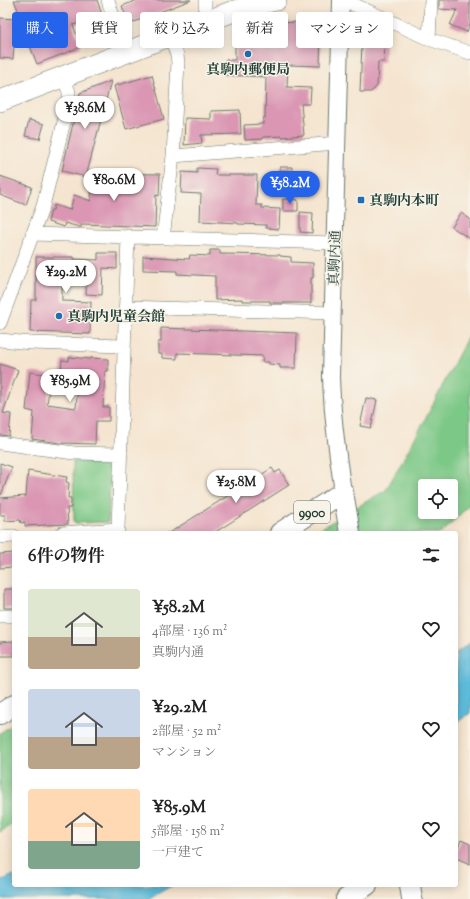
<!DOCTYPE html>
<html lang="ja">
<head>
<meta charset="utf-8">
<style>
  :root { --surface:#fff; --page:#f6f6f6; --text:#222; --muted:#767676; --accent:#2563eb }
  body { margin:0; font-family:"Sorts Mill Goudy","Noto Serif JP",serif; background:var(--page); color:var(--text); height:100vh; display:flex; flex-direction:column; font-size:15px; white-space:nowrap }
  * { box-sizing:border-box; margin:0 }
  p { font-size:13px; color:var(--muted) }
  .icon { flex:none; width:22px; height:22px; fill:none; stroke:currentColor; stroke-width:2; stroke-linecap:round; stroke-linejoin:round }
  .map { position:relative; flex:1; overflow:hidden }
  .details { position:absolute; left:12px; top:531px; width:446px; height:356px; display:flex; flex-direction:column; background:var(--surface); border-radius:4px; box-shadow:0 2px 10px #0003 }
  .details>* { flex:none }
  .hud { position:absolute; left:12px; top:12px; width:446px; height:36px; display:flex; gap:8px }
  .controls { position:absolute; left:418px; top:479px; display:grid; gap:8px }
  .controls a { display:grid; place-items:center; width:40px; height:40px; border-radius:4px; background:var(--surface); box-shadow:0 2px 10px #0003; font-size:20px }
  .price { position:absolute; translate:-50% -34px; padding:0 9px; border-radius:14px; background:#fff; color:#222; font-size:13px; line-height:26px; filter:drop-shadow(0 1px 2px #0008) }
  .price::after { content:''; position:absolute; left:50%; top:24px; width:12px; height:9px; margin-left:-6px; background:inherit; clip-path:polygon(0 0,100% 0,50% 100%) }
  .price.current { background:var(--accent); color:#fff }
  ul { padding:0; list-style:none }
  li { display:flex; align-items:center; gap:12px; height:100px; padding:0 16px }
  li span { display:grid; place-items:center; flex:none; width:112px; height:80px; border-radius:4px; color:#555 }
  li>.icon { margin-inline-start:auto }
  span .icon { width:48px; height:48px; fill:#fffc; stroke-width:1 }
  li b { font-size:17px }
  h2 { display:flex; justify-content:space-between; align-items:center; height:48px; padding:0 16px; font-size:17px }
  .chip { padding:0 14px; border-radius:4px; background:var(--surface); box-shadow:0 2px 10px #0003; font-size:14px; line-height:36px }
  .chip.current { background:var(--accent); color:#fff }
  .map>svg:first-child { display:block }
</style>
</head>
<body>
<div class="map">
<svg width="470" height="899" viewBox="0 0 470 899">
  <rect width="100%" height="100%" fill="#f7f3e8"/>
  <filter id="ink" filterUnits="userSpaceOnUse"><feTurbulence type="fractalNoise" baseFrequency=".025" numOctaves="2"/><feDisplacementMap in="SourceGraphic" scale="8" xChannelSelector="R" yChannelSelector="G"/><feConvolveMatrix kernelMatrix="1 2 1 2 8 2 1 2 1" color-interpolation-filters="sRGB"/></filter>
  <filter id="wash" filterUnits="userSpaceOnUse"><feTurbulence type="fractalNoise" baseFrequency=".012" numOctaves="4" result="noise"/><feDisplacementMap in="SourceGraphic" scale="16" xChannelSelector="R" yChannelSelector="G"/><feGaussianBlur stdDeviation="0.9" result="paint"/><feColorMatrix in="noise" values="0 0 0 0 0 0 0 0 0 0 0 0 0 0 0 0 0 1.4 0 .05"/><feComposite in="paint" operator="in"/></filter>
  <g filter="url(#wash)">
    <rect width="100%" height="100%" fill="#f5e5d0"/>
    <path fill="#7cc886" stroke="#4e825d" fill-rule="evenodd" d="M470 332V504L442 533H313L386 490 425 420ZM425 486H451V512H425Z
      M73 461 108 462 111 467 108 522 74 523Z
      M14 724V823L0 832V733Z"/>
    <path fill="#5dbcdb" stroke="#3e7c88" d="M470 643V713L456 723V653Z
      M14 875V885H173L148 899H0V881Z"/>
    <g id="blocks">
      <path fill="#da96b3" d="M14 0H97L102 15 73 25 81 47 37 64 20 20H22Z
        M138 0H191L129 24 122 6Z
        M439 0H470V24L467 32 450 25 457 10 439 9Z
        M0 18 16 19 13 59 0 58Z
        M302 22V27H321L320 66 288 65 287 87 311 88 310 104H301L304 135 282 137V136L263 137V139L245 140 244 125 263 124V118H265L266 77 224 75 225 60H235V41H270L269 30H271V23Z
        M362 43 385 44 384 62H378L377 86 371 92H360Z
        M152 75 164 119 126 129 114 86Z
        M111 81 86 177 62 171 80 93Z
        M240 110 241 134 201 135 202 143 184 145 185 118 211 119V111Z
        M29 120 44 124 40 139 25 136Z
        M280 167H292L291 179H280Z
        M197 168 216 169 215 175H257L256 205H262V208L280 209 279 229 266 228V225L238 224V223L200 221 201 194 181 193 182 172 197 173Z
        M92 173 160 174 159 196 156 195 155 227 82 224 81 227H79L65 223 64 227 48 222 51 210H53L54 205 70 210 74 195 91 201Z
        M0 176 32 187 26 205 0 195Z
        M283 199 298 200V211H283Z
        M300 212 313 213 312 233 300 232Z
        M461 213 470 219V239L452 227Z
        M210 250H220V254L280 255V256L291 257V262L313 263V278H311V303H270V301H242V299L215 300V276L177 274V271L143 270V256L189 259 190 255 210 256Z
        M98 253H117V269L103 268 102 295 86 294 87 273H62V301L91 302 90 334 30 332 31 300H36V257H74V259L98 260Z
        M161 328 297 333 296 368H280V365L269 364V362H262L263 356 177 353V359L162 358V354H158V342H161Z
        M69 357 91 359V358L108 359V371H105L103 407H109V421H96L95 444 60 443 32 439 34 412 26 410 30 372 51 375 47 404 76 408 78 385 60 383 62 360 69 361Z
        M0 364 18 370 3 413 11 414 9 436 0 435Z
        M366 398 377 400 371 428 360 426Z
        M0 463 12 467 1 495H0Z
        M272 468 275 473 280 470 289 485 214 533H169Z
        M28 471 67 477 66 482 69 483 68 498H71V508H67L68 524 25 526V522L21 523 20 520 5 521V515H0V498L26 496Z
        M14 553V567L0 568V554Z
        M4 589H14V608H4Z
        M14 641V656H0V642Z
        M461 840 470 844V864L456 858V852Z"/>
    </g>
  </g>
  <g filter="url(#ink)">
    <use href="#blocks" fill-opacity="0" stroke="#6a786b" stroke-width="1"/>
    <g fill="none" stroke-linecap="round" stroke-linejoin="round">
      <g stroke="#6a786b" stroke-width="14">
        <path id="minor" d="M108 0 124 53
          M344 0 429 39 470 53
          M205 22V0
          M429 39 431 0
          M173 156 338 143
          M32 234 335 243
          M163 238 173 156 178 63 177 55 170 35
          M125 307 333 313
          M0 323 43 206 69 102V92L63 77
          M0 340 31 343 123 346
          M0 443 74 453 121 454
          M62 533 118 529 128 236
          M0 537 14 536
          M0 616H14"/>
      </g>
      <g stroke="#6a786b" stroke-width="18">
        <path id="tertiary" d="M341 0 331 376C332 416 337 452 343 492"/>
      </g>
      <g stroke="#6a786b" stroke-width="22">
        <path id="primary" d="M280 533 343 492 350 533
          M0 714 14 705
          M410 885 412 899
          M346 899 367 885"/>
      </g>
      <g stroke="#6a786b" stroke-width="22">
        <path id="trunk" d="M0 101 231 12 258 4 276 0"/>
      </g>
      <use href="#minor" stroke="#fff" stroke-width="13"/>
      <use href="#tertiary" stroke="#fff" stroke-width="16"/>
      <use href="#primary" stroke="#fff" stroke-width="20"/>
      <use href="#trunk" stroke="#fff" stroke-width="21"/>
    </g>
  </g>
  <g fill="#1f6fb2" stroke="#f7f3e8" stroke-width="1.5">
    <circle cx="248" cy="54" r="4"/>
    <rect x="357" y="196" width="8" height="8" rx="2"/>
    <circle cx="59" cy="316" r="4"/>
  </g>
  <g text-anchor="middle" stroke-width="3" stroke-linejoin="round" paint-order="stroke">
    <rect fill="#f7f3e8" stroke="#60746a" stroke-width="1" x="294" y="501" width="36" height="22" rx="3"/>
    <g font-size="13" font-weight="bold" fill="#1f3d34">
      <text x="312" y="517">9900</text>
    </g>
    <g font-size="14" font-weight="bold" fill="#1f3d34" stroke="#f7f3e8" text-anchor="start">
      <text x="248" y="74" text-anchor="middle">真駒内郵便局</text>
      <text x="369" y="205">真駒内本町</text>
      <text x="67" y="321">真駒内児童会館</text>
    </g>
    <g font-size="14" fill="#1f3d34" stroke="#f7f3e8">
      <text transform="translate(334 258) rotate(-88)" y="5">真駒内通</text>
    </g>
  </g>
</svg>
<div class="controls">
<a><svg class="icon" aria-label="locate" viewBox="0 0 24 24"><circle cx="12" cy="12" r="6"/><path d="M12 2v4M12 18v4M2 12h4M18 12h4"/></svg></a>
</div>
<b class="price" style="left:85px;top:130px">¥38.6M</b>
<b class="price" style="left:114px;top:202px">¥80.6M</b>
<b class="price current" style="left:290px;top:205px">¥58.2M</b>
<b class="price" style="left:66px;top:294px">¥29.2M</b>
<b class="price" style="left:70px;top:403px">¥85.9M</b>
<b class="price" style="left:236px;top:504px">¥25.8M</b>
<div class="hud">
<a class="chip current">購入</a>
<a class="chip">賃貸</a>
<a class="chip">絞り込み</a>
<a class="chip">新着</a>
<a class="chip">マンション</a>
</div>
<section class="details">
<h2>6件の物件<svg class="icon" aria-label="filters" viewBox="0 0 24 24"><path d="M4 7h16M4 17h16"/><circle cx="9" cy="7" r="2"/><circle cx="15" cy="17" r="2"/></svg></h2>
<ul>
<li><span style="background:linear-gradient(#dfe7d0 60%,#b9a48a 0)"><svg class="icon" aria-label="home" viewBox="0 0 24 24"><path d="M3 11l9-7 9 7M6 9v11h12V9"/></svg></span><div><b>¥58.2M</b><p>4部屋 · 136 m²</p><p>真駒内通</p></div><svg class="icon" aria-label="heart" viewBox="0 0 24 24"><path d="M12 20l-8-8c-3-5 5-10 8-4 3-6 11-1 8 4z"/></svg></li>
<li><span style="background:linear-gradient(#c9d6e8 60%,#b9a48a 0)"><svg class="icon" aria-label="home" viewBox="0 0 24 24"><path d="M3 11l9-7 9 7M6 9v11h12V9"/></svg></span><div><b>¥29.2M</b><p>2部屋 · 52 m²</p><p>マンション</p></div><svg class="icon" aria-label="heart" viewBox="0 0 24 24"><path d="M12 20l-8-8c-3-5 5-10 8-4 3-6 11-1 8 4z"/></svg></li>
<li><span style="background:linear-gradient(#ffd9b3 65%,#7fa58c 0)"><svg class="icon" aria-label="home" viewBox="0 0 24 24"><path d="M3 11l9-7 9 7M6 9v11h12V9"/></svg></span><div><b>¥85.9M</b><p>5部屋 · 158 m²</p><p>一戸建て</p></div><svg class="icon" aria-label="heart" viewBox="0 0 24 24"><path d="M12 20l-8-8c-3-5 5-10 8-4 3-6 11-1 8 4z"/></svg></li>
</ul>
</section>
</div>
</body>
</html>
